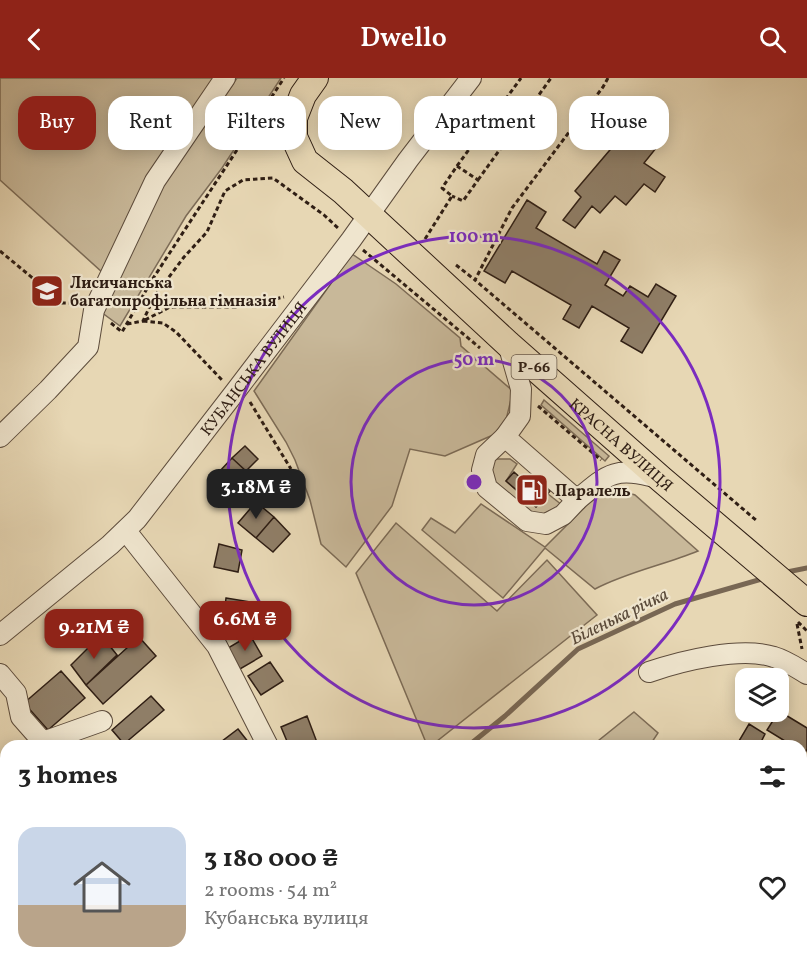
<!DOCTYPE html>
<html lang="en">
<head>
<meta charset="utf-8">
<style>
  :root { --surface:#fff; --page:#f6f6f6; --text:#222; --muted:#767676; --accent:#8f2418 }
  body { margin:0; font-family:Vollkorn,serif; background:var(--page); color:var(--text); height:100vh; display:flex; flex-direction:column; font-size:22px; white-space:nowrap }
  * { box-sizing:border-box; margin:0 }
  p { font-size:20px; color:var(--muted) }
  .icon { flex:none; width:33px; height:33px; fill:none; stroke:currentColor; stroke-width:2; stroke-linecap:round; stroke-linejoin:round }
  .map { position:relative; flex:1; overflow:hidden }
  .panel { position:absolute; left:0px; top:662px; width:807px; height:236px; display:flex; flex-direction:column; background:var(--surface); border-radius:18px 18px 0 0; box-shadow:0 3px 15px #0003 }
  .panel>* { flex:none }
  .top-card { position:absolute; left:18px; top:18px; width:771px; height:54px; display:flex; gap:12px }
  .buttons { position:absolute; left:735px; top:590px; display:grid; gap:12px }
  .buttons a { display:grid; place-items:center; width:54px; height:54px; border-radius:12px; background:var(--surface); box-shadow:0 3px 15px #0003; font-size:30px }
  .price { position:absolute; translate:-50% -51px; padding:0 14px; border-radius:12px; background:var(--accent); color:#fff; font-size:20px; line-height:39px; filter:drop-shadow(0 2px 3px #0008) }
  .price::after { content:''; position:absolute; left:50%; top:36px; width:18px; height:14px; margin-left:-9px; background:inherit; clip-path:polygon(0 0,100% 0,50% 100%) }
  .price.selected { background:#222; color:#fff }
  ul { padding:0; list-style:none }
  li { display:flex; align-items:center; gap:18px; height:150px; padding:0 18px }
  li span { display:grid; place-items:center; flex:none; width:168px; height:120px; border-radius:18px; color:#555 }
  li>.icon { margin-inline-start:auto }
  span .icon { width:72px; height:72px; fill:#fffc; stroke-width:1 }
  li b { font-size:26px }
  h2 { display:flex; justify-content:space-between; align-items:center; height:72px; padding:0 18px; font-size:26px }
  .tag { padding:0 21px; border-radius:18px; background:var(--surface); box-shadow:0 3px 15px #0003; font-size:21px; line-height:54px }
  .tag.selected { background:var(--accent); color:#fff }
  header { display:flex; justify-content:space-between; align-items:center; height:78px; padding:0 18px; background:var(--accent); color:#fff; font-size:27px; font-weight:600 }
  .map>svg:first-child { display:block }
</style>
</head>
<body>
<header><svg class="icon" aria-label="back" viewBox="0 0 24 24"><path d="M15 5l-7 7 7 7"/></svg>Dwello<svg class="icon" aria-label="search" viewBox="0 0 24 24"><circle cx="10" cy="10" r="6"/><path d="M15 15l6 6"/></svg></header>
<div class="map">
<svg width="807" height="896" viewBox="0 0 807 896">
  <rect width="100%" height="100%" fill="#e7d7b4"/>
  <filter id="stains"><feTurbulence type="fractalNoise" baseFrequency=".00333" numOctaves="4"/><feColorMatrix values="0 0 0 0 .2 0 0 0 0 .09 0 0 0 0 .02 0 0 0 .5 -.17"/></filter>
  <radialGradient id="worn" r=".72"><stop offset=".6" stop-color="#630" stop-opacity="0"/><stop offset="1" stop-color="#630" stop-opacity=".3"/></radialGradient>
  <path fill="#c8b899" stroke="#7c6b56" stroke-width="1.5" d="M0 0H216L102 194 0 102Z
    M237 0H281L222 90 186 138 120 248 101 234 156 117Z
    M352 176 396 206 460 260 461 268 513 313 506 342 503 348 493 357 445 378 410 371 392 428 346 489 321 466 310 422 295 382 286 364 254 313Z
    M544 322 609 378 605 383 541 327Z
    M489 381H510L517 386 506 403 536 429 548 416 562 427 541 437 533 436 494 403Z
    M619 412 635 417 698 473C664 487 627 494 595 511L545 470 503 520 422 452 431 440 455 455 481 426 545 469 587 427 601 416Z
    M396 445 497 533 547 482 597 537 432 667H427L356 495Z
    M634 634 658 655 650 667H593Z"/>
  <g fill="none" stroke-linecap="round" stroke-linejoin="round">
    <path stroke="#786754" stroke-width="5" d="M782 495 807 490
      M468 668 505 638 578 571 675 526 765 500
      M66 896 79 891"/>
  </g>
  <path fill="#8f7e67" stroke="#2f1e14" stroke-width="1.5" d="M634 39 665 59 644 85 665 99 655 114 644 106 626 127 615 118 600 135 592 128 575 150 563 142 581 119 575 113 615 66Z
    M527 122 546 134 536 150 597 186 604 173 620 182 605 207 623 218 630 208 648 219 656 206 676 218 642 275 621 263 629 250 592 228 579 250 563 241 571 227 512 193 505 205 484 193Z
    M245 368 258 381 246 393 232 380Z
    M232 380 246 393 233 407 219 394Z
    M514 394 533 411 539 403 550 413 536 429 506 403Z
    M256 424 274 439 256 460 238 445Z
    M274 439 290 456 273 474 256 460Z
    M219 466 242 472 238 494 214 489Z
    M226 520 251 524 247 548 223 545Z
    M101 557 117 577 86 607 71 587Z
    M250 557 262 578 240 591 228 570Z
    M139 559 156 578 103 626 86 607Z
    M270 584 283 603 261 617 248 598Z
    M61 593 85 620 48 652 24 625Z
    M151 618 164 632 124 666 112 652Z
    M779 633 807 650V671L805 675 801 672V668H793L767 652Z
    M307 638 318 667 289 668 281 649Z
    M749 646 765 656 759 668H736Z
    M238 651 249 665 246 668H224L221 664Z
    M4 753 6 756V773L0 778V756Z
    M801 808 807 811V838L801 835Z
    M223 891H307L309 896H211Z
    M629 891H667L671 893 669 896H637Z
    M724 891H745L742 896H724L722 895Z"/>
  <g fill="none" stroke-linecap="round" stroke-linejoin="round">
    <g stroke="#5d4c3c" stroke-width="22">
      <g id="minor">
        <path d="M508 266 521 311 520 338 505 359 577 422C610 394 615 389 658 400"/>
        <path d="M0 359 48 312 88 269 94 232 155 103 225 0"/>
        <path d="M505 359 486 377 482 392 487 410 527 443 546 446 563 437 577 422"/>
        <path d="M126 453 217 568 268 668"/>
        <path id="s1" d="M0 557 110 467 137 441 235 314 351 162 408 82 471 0"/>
        <path d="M649 594C681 583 741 568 774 579 785 582 797 590 807 596"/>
        <path d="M0 596 16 615 21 639 43 664 102 643"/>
        <path d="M801 712 807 700"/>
        <path d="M316 891 318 896"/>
        <path d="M706 896 709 891"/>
      </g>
    </g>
    <g stroke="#2f1e14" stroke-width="28">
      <g id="major">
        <path id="s2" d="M315 0 303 17 294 40V59L305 83 343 113 508 266 661 401 807 525"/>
      </g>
    </g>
    <path stroke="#2f1e14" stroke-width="3" stroke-dasharray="4.5 3" stroke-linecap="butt" d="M608 0 603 9 512 130 475 202 757 443
      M457 88 521 0
      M478 102 551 0
      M425 161 452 118 442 110 457 88 478 102 463 123 452 118
      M363 172 480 270
      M0 173 35 202 54 225H79
      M456 187 475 202
      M145 242 170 229H236L284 219
      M143 243 163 245 176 254 222 302
      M111 245 122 254 152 202 284 0
      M127 246 143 243 154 219 184 179 207 154 225 113 243 102 273 100 324 137 338 150
      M250 324 291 391
      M538 328 601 382
      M798 544 807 553
      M797 546 802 571"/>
    <use href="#minor" stroke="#efe5ce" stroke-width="20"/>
    <use href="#major" stroke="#e7d7b4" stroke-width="26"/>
  </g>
  <g fill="none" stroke="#7b2cbf" stroke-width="3">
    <circle cx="474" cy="404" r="123"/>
    <circle cx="474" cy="404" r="246"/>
  </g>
  <defs>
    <g id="school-square" transform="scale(1.725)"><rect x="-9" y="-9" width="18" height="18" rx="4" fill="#8f2418" stroke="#efe5ce"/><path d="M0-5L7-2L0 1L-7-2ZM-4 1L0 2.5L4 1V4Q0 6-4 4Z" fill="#fff"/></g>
    <g id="fuel-square" transform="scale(1.725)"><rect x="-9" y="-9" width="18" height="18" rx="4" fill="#8f2418" stroke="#efe5ce"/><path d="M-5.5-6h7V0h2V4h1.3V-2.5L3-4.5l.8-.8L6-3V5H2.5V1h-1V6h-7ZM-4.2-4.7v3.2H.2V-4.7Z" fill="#fff"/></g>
  </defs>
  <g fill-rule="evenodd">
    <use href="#school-square" x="47" y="213"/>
    <use href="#fuel-square" x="532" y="412"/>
  </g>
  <g text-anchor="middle" stroke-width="4.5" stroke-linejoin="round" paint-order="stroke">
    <rect fill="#efe5ce" stroke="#695a4c" stroke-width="1.5" x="511.5" y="277" width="45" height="24" rx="4.5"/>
    <g font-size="15" font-weight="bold" fill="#2f1e14">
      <text x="534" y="294">Р-66</text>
    </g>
    <g font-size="16" font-weight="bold" fill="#2f1e14" stroke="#efe5ce" text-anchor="start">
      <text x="70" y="210">Лисичанська<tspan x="70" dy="18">багатопрофільна гімназія</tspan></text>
      <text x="555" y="418">Паралель</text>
    </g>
    <g font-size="16" fill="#2f1e14" stroke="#efe5ce">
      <text dy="6" stroke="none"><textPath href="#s1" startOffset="370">КУБАНСЬКА ВУЛИЦЯ</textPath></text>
      <text dy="6" stroke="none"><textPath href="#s2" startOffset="516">КРАСНА ВУЛИЦЯ</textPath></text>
    </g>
    <g font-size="18" font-style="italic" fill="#594939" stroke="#efe5ce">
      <text transform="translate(619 538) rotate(-26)" y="6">Біленька річка</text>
    </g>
  </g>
  <circle cx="474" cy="404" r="9" fill="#7b2cbf" stroke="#efe5ce" stroke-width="3"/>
  <g font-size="18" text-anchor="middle" font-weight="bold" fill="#7b2cbf" stroke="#efe5ce" stroke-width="4.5" stroke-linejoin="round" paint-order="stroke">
    <text x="474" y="164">100 m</text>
    <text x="474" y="287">50 m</text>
  </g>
  <rect width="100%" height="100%" filter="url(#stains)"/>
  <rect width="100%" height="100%" fill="url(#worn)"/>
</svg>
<div class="buttons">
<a><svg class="icon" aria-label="layers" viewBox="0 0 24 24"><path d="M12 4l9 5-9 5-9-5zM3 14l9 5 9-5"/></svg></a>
</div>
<b class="price selected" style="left:256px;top:442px">3.18M ₴</b>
<b class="price" style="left:245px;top:574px">6.6M ₴</b>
<b class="price" style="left:94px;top:582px">9.21M ₴</b>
<div class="top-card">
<a class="tag selected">Buy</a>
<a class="tag">Rent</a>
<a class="tag">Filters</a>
<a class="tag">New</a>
<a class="tag">Apartment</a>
<a class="tag">House</a>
</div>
<section class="panel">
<h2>3 homes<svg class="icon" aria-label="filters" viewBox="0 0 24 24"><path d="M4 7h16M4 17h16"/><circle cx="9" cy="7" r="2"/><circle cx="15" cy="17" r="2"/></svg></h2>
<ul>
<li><span style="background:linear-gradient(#c9d6e8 65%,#b9a48a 0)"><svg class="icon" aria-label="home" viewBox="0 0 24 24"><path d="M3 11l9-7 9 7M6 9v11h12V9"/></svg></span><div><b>3 180 000 ₴</b><p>2 rooms · 54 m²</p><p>Кубанська вулиця</p></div><svg class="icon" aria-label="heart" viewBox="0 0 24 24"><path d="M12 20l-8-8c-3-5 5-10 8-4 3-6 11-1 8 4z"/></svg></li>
</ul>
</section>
</div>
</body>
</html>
